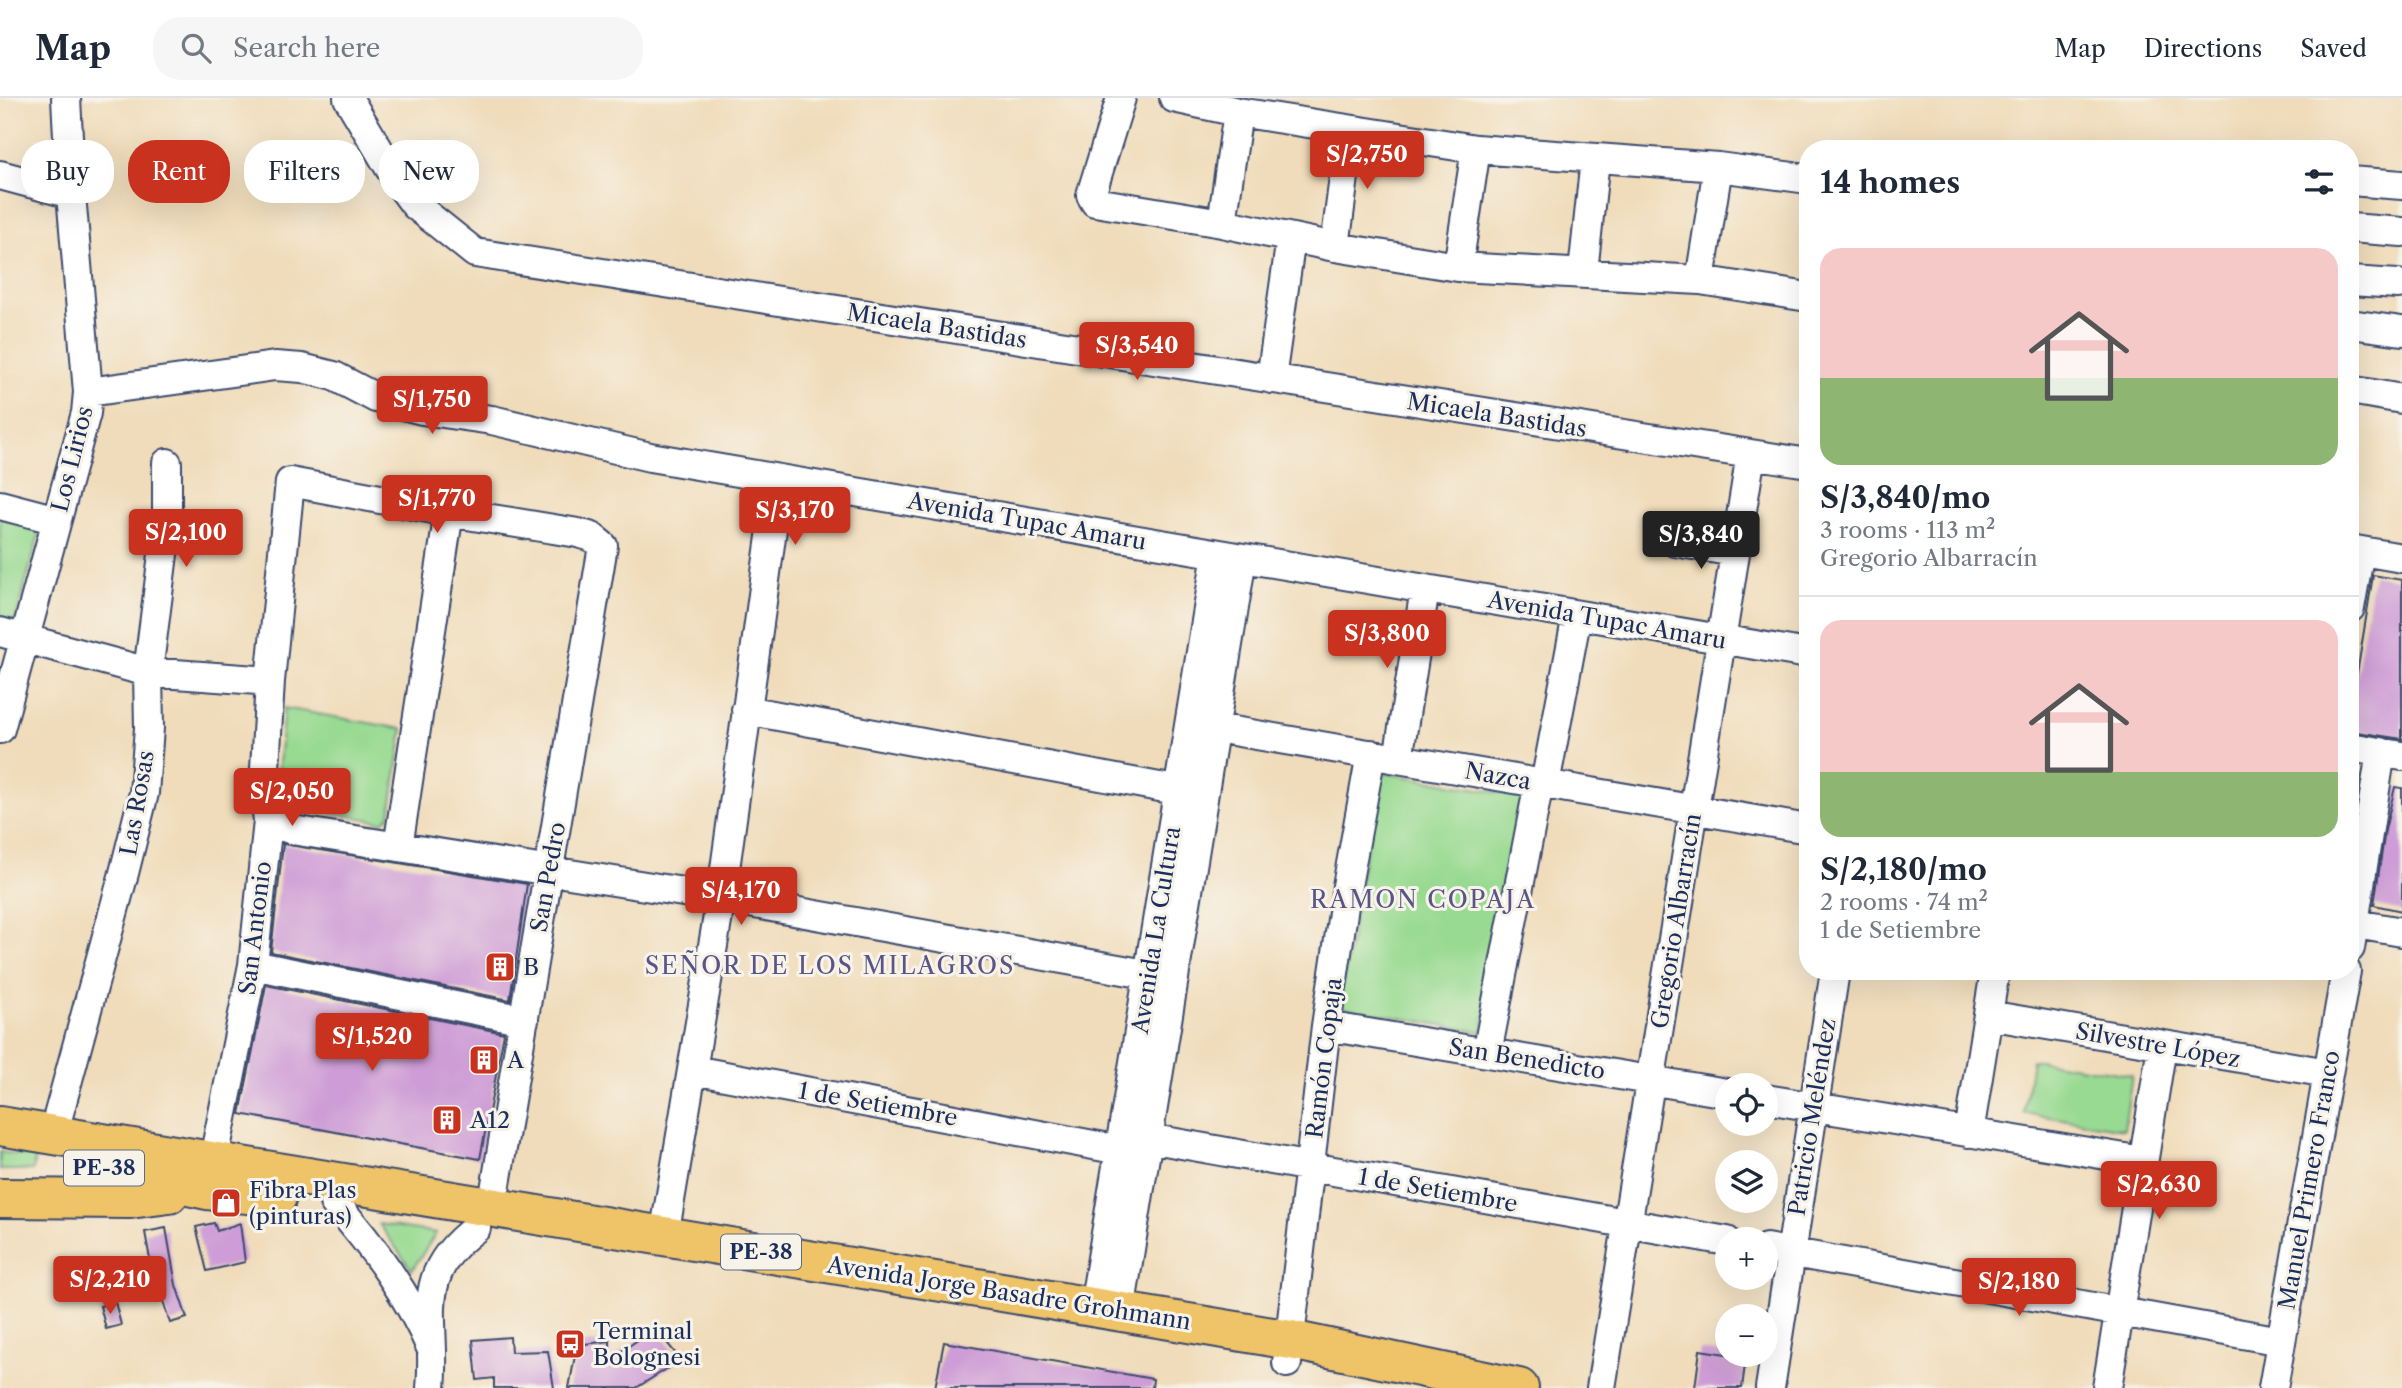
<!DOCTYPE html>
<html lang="en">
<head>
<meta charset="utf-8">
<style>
  :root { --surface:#fff; --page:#f6f6f7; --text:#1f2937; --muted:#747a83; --line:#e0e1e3; --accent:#c8321e }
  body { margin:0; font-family:"Libre Caslon Text",serif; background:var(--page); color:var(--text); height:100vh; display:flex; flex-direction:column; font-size:26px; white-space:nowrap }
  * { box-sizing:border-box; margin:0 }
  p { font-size:23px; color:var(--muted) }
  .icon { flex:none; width:38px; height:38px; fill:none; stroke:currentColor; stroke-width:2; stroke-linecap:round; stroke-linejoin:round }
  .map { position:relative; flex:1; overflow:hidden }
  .details { position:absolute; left:1799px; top:42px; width:560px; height:840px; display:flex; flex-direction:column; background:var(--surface); border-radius:28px; box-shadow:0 7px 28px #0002 }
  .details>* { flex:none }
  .top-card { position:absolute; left:21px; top:42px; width:665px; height:63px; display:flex; gap:14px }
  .buttons { position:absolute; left:1715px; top:975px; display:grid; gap:14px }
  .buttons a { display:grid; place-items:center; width:63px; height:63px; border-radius:50%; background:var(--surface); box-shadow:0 7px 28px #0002; font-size:35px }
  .price { position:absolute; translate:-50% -60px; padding:0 16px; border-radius:7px; background:var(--accent); color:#fff; font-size:23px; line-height:46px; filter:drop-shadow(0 2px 4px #0008) }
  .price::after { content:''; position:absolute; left:50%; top:42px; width:21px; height:16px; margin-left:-10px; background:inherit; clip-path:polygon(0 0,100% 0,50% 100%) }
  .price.selected { background:#222; color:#fff }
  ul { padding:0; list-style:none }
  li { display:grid; align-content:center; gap:14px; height:371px; padding:0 21px }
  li+li { border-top:2px solid var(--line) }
  li span { display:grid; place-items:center; height:217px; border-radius:21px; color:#555 }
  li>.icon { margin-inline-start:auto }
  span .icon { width:126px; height:126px; fill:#fffc; stroke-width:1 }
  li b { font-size:30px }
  h2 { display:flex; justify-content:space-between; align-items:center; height:84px; padding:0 21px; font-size:30px }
  .chip { padding:0 24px; border-radius:28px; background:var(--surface); box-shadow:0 7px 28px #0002; font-size:24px; line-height:63px }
  .chip.selected { background:var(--accent); color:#fff }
  header { display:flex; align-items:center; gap:42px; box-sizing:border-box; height:98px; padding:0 35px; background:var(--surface); border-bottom:2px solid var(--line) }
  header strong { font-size:33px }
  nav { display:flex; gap:38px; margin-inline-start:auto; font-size:24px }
  .search { width:490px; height:63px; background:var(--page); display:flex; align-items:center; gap:18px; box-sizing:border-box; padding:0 24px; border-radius:28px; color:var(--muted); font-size:26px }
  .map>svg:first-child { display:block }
</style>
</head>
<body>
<header>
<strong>Map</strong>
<div class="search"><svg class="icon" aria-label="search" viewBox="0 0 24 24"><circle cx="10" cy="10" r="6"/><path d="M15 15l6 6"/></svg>Search here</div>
<nav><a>Map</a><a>Directions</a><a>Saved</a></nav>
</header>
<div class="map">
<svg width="2402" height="1290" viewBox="0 0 2402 1290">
  <rect width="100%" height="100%" fill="#f7f3e8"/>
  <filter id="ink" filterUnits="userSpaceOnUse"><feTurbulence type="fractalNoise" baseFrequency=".0143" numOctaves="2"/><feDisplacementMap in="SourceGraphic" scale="14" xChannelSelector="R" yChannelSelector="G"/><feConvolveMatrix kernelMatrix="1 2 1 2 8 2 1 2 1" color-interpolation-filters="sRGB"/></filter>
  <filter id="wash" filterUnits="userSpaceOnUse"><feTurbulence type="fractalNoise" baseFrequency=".00686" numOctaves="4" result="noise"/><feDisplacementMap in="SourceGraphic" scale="28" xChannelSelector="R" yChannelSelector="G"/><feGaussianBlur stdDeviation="1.57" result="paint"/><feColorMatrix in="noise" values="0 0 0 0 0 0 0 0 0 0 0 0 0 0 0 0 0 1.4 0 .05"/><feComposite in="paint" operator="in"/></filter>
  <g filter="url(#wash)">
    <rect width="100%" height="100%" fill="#f0dcba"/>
    <path fill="#98da91" stroke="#5a8478" stroke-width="2" d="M0 418 41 429 15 523 0 519Z
      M284 610 403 631 390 717 383 724 284 706 276 700Z
      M1379 674 1525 699 1482 934 1339 909Z
      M2032 962 2132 977 2124 1031 2024 1015Z
      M0 1054 35 1059 33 1072H0Z
      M379 1126 436 1135 412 1172Z"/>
    <g id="blocks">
      <path fill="#ce9cd6" d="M2373 477 2402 482V641L2350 633V619Z
        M2395 689 2402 690V813L2374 807 2385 732Z
        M283 746 527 786 510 902 271 854Z
        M266 887 504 935 480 1061 240 1016Z
        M214 1125 217 1133 240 1125 245 1164 207 1173 196 1129Z
        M166 1130 176 1187 187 1220 170 1225 155 1178H153L145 1134Z
        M115 1204 121 1227 106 1231 100 1208Z
        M655 1230 681 1262 636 1290H569L577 1247 610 1243V1261Z
        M510 1239 511 1254 548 1253 554 1290H494V1280L477 1282 473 1242Z
        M944 1244 1153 1281 1152 1290H935Z
        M1700 1252 1746 1259 1742 1290H1695Z"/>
    </g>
  </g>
  <g filter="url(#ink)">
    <use href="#blocks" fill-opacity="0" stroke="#3b496c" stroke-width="2"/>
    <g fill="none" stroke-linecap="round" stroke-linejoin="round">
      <g stroke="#3b496c" stroke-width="32">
        <path id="minor" d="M348 0 398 84 415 107 475 155 1808 365
          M1121 0 1091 97 1095 104 1222 125 1335 149 1458 169 1700 182 1808 199
          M1174 0 1238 14 1476 51 1718 69 1808 81
          M0 77 71 96
          M2350 83 2402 87
          M1222 125 1238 14
          M2350 130 2402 134
          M1335 149 1350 32
          M1458 169 1476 51
          M1583 174 1595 61
          M1700 182 1718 69
          M2350 183 2398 186
          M2350 226 2402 233
          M1271 281 1291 140
          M2350 292 2402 301
          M88 294 275 268 302 270 334 278 376 300 395 305 422 312 492 322 650 359 1808 556
          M0 407 57 422
          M1675 444 1735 454
          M2350 451 2402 460
          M2350 510 2360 453
          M0 534 148 574 270 583
          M746 612 1197 696
          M1198 627 1808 731
          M0 631 86 315 88 294 71 96 66 0
          M2350 649 2402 658
          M1398 661 1425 491
          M1545 686 1577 517
          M268 723 292 732 721 800 1174 881
          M398 749 449 414
          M2350 825 2402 834
          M2350 850 2381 654
          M253 867 524 922
          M1988 917 2328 975
          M1326 928 1727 995
          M1487 955 1539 685
          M693 972 1120 1052 1138 1053
          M1766 1001 2143 1063
          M1969 1035 1995 873
          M53 1037 124 775 144 695 149 630 148 574 167 425V365
          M1148 1040 1727 1143
          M213 1065 253 867 268 723 264 688 270 583 290 384 449 414 578 435 592 439 603 448 492 1110
          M334 1104C375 1151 407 1195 432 1252
          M664 1138 721 800 779 381
          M1766 1150 2281 1243
          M1094 1209 1217 456
          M1120 1213 1242 460
          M1287 1265 1326 928 1347 788 1371 656
          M431 1290C438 1221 410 1179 476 1130
          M1601 1290 1751 356
          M1770 1290 1835 873
          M2107 1290 2162 948
          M2273 1290 2346 873"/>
      </g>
      <g stroke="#3b496c" stroke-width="42">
        <path id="highway" d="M0 1028 1291 1242 1519 1290
          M126 1075 207 1092 277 1099
          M0 1100 130 1101 169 1096"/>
      </g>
      <use href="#minor" stroke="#fff" stroke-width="28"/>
      <use href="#highway" stroke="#efc469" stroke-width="38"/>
    </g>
  </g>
  <defs>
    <g id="building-square" transform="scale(1.575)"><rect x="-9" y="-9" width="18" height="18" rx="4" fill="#c8321e" stroke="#f7f3e8"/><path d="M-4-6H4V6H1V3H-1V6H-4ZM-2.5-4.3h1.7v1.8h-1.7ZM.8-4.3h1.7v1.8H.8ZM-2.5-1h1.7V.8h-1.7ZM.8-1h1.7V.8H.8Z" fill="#fff"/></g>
    <g id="shop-square" transform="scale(1.575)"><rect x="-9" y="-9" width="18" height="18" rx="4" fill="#c8321e" stroke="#f7f3e8"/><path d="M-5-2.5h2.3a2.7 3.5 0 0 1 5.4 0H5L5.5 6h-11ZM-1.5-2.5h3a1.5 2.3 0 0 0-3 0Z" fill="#fff"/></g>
    <g id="bus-square" transform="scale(1.575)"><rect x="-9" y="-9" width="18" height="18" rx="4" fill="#c8321e" stroke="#f7f3e8"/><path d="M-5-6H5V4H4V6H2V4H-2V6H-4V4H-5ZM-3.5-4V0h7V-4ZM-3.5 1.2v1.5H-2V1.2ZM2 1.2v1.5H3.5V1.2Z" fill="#fff"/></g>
  </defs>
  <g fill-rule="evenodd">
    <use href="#building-square" x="500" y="869"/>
    <use href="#building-square" x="484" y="962"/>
    <use href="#building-square" x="447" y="1022"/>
    <use href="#shop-square" x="226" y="1105"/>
    <use href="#bus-square" x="570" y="1246"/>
  </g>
  <g text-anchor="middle" stroke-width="6" stroke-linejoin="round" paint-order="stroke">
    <g fill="#f7f3e8" stroke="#5d6a87" stroke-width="2">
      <rect x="64" y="1052.5" width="80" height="35" rx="5"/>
      <rect x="721" y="1136.5" width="80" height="35" rx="5"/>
    </g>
    <g font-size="21" font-weight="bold" fill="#1b2f5e">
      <text x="104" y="1077">PE-38</text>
      <text x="761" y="1161">PE-38</text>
    </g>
    <g font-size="23" fill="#1b2f5e" stroke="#f7f3e8">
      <text transform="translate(937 228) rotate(9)" y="8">Micaela Bastidas</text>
      <text transform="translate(1497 317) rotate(9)" y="8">Micaela Bastidas</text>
      <text transform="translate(72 361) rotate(-76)" y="8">Los Lirios</text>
      <text transform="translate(1027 423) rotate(10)" y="8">Avenida Tupac Amaru</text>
      <text transform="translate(1607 522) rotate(10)" y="8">Avenida Tupac Amaru</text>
      <text transform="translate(1498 678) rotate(10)" y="8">Nazca</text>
      <text transform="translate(137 705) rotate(-80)" y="8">Las Rosas</text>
      <text transform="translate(548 779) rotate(-80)" y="8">San Pedro</text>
      <text transform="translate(1676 823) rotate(-81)" y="8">Gregorio Albarracín</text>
      <text transform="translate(255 830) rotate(-83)" y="8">San Antonio</text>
      <text transform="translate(1156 832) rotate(-81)" y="8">Avenida La Cultura</text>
      <text transform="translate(2158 947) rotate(10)" y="8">Silvestre López</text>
      <text transform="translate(1324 960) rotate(-83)" y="8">Ramón Copaja</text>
      <text transform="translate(1527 961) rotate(9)" y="8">San Benedicto</text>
      <text transform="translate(878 1006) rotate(10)" y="8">1 de Setiembre</text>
      <text transform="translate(1812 1019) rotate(-81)" y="8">Patricio Meléndez</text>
      <text transform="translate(2309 1082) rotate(-80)" y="8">Manuel Primero Franco</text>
      <text transform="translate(1438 1092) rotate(10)" y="8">1 de Setiembre</text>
      <text transform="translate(1009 1195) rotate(9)" y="8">Avenida Jorge Basadre Grohmann</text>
    </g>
    <g font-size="23" fill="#1b2f5e" stroke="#f7f3e8" text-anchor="start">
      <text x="523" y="877">B</text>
      <text x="507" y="970">A</text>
      <text x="470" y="1030">A12</text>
      <text x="249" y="1100">Fibra Plas<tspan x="249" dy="26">(pinturas)</tspan></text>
      <text x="593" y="1241">Terminal<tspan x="593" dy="26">Bolognesi</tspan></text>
    </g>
    <g font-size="24" letter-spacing="2" fill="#5a5588" stroke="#f7f3e8">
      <text x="1423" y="810">RAMON COPAJA</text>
      <text x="830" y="876">SEÑOR DE LOS MILAGROS</text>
    </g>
  </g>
</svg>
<div class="buttons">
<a><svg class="icon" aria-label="locate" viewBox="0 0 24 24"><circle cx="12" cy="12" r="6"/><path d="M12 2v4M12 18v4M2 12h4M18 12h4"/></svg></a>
<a><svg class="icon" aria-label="layers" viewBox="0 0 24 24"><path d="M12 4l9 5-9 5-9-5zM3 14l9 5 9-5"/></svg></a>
<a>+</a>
<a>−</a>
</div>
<b class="price" style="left:1367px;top:93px">S/2,750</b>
<b class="price" style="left:1137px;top:284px">S/3,540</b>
<b class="price" style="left:432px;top:338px">S/1,750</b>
<b class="price" style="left:437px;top:437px">S/1,770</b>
<b class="price" style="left:795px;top:449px">S/3,170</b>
<b class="price" style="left:186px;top:471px">S/2,100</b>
<b class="price selected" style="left:1701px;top:473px">S/3,840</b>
<b class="price" style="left:1387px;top:572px">S/3,800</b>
<b class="price" style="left:292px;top:730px">S/2,050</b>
<b class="price" style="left:741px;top:829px">S/4,170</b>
<b class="price" style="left:372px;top:975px">S/1,520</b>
<b class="price" style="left:2159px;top:1123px">S/2,630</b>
<b class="price" style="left:110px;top:1218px">S/2,210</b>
<b class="price" style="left:2019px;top:1220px">S/2,180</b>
<div class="top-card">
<a class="chip">Buy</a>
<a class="chip selected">Rent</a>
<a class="chip">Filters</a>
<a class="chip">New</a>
</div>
<section class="details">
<h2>14 homes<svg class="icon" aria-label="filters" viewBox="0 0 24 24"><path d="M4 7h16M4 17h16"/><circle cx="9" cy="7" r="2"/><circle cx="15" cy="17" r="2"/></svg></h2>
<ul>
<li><span style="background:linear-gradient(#f6c9c9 60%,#8fb573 0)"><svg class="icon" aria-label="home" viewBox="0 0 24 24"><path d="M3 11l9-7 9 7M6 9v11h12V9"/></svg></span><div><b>S/3,840/mo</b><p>3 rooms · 113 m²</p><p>Gregorio Albarracín</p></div></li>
<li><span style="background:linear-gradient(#f6c9c9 70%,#8fb573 0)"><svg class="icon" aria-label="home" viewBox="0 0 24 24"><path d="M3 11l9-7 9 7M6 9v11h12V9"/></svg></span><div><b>S/2,180/mo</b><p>2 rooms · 74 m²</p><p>1 de Setiembre</p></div></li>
</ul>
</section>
</div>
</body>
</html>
